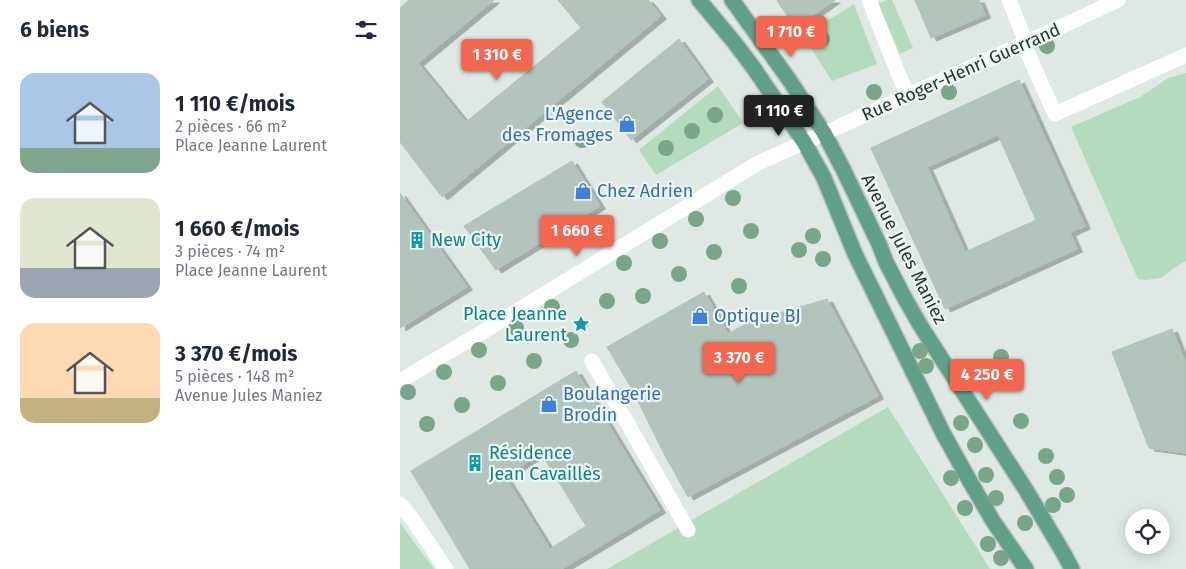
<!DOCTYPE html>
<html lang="fr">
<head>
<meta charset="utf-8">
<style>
  :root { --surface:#fff; --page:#f6f6f7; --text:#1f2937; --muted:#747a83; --accent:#f4664f }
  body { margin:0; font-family:"Fira Sans",sans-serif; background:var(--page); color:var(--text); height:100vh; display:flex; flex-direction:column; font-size:19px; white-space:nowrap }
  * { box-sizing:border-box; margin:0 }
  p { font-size:16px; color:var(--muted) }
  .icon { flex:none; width:28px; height:28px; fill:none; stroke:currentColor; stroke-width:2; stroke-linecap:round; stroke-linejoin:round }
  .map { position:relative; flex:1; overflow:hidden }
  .details { display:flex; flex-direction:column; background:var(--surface); width:400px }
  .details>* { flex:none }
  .fabs { position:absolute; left:725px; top:509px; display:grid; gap:10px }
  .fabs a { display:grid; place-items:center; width:45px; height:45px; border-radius:50%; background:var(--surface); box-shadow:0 2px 12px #0003; font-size:25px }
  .price { position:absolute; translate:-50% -42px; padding:0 11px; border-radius:5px; background:var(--accent); color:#fff; font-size:16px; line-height:32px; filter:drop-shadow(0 1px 2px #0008) }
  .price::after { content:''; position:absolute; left:50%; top:30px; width:15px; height:11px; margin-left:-8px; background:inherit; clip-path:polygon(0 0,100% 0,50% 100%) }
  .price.on { background:#222; color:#fff }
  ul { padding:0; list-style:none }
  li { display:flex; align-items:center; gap:15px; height:125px; padding:0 20px }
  li span { display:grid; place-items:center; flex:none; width:140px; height:100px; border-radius:15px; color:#555 }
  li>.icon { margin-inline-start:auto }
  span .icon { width:60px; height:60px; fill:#fffc; stroke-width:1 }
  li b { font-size:21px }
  h2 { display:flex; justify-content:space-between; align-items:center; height:60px; padding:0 20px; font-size:21px }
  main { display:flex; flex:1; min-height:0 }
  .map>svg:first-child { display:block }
</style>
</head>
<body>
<main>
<section class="details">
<h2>6 biens<svg class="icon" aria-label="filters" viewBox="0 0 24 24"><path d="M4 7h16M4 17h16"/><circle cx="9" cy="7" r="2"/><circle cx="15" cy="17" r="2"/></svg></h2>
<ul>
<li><span style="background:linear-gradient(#a9c7e8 75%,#7fa58c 0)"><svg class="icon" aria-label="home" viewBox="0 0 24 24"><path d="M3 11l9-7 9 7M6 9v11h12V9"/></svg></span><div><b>1 110 €/mois</b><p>2 pièces · 66 m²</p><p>Place Jeanne Laurent</p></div></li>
<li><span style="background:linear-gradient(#dfe7d0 70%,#9aa5b1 0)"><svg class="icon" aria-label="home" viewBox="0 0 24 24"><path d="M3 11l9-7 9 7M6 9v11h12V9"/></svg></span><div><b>1 660 €/mois</b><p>3 pièces · 74 m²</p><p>Place Jeanne Laurent</p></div></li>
<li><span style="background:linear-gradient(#ffd9b3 75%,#c2b280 0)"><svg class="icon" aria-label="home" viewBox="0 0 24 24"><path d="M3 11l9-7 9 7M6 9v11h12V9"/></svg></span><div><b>3 370 €/mois</b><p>5 pièces · 148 m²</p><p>Avenue Jules Maniez</p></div></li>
</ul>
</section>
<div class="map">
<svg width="786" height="569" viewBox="0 0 786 569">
  <defs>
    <filter id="shadow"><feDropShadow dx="5.5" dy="3" stdDeviation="0" flood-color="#0004"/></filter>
  </defs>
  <rect width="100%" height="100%" fill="#dde9e2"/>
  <path fill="#b4dbbb" d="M487 0H492L513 48 500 54 478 4Z
    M454 4 477 64 432 81 403 36Z
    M786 73V261L774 268 761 278 746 280 738 279 671 127 740 97 768 78Z
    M318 86 343 123 256 175 239 150Z
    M488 407 590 569H207Z
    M0 523 34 569H0Z"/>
  <path fill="#b2c4bb" stroke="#afc3b8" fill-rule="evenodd" filter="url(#shadow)" d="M9 0H94L18 63 66 122 181 28 158 0H248L261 16 42 197 0 142V8Z
    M378 0H435L396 27 377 1Z
    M515 0H579L585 15 531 38Z
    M279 39 308 79 231 140 202 102Z
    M619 80 685 226 670 233 677 249 545 309 471 148ZM598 135 636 220 565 252 527 167Z
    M172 161 200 206 96 270 64 226Z
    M0 193 67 287 0 328Z
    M304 292 328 334 349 322 427 299 478 396 288 497 262 450 232 389 207 347Z
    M772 329 778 344 773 346 786 380V453L749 448 712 352Z
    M778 344 786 364V380L773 346Z
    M176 371 260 510 162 569H70L11 471ZM141 453 186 526 150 549 105 476Z"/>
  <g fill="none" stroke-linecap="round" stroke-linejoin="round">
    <g stroke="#bcc3c0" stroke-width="18">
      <path id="major" d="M299 0 334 42 353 67 404 142 424 178 455 254 543 433 568 478 593 521 626 569
        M332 0 390 81 424 133 443 169 479 244 486 262 503 295 520 325 626 490 664 554 672 569"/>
    </g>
    <path stroke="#fff" stroke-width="15" d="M469 0 498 73 508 95
      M609 0 626 42
      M623 43 655 114 786 55
      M192 361 288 530
      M0 381 89 328 358 163 669 23 718 0
      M0 504 13 520 46 569"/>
    <use href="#major" stroke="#60a088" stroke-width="15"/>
  </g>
  <g fill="#79a687">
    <circle cx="422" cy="39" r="8"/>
    <circle cx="647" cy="46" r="8"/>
    <circle cx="474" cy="92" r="8"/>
    <circle cx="549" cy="92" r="8"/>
    <circle cx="315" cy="115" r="8"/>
    <circle cx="292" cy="131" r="8"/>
    <circle cx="182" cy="140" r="8"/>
    <circle cx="266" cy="148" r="8"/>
    <circle cx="333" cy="198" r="8"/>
    <circle cx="296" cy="219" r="8"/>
    <circle cx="351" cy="231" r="8"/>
    <circle cx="413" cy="236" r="8"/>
    <circle cx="260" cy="241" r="8"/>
    <circle cx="399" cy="250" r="8"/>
    <circle cx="314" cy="252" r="8"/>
    <circle cx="423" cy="259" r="8"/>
    <circle cx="224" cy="263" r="8"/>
    <circle cx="279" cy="274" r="8"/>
    <circle cx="339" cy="286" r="8"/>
    <circle cx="243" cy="296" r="8"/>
    <circle cx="207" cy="301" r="8"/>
    <circle cx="152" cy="307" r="8"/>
    <circle cx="116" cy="328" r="8"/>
    <circle cx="171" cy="340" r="8"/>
    <circle cx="79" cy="350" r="8"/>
    <circle cx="520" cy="351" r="8"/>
    <circle cx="601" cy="357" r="8"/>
    <circle cx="134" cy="361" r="8"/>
    <circle cx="526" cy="366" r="8"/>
    <circle cx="44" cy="372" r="8"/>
    <circle cx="98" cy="383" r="8"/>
    <circle cx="8" cy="392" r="8"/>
    <circle cx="62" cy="405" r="8"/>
    <circle cx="621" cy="421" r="8"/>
    <circle cx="561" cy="423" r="8"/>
    <circle cx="27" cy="424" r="8"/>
    <circle cx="575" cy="445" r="8"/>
    <circle cx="646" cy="456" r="8"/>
    <circle cx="586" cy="475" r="8"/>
    <circle cx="657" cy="477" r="8"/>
    <circle cx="551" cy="478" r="8"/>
    <circle cx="667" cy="495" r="8"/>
    <circle cx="596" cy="498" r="8"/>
    <circle cx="653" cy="505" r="8"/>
    <circle cx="565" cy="508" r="8"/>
    <circle cx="625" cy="523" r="8"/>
    <circle cx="588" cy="544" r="8"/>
    <circle cx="601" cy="558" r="8"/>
  </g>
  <defs>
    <g id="shop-bare" transform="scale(1.35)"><path d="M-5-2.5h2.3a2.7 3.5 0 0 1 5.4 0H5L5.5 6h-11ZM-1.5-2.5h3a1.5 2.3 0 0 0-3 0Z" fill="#3f7fe0" stroke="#edf6f0" stroke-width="2.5" paint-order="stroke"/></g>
    <g id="building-bare" transform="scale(1.35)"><path d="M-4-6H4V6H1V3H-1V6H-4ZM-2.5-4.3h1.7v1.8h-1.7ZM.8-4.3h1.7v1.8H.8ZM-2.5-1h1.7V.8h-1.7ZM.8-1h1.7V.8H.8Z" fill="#0f9aa8" stroke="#edf6f0" stroke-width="2.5" paint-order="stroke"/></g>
    <g id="sight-bare" transform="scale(1.35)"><path d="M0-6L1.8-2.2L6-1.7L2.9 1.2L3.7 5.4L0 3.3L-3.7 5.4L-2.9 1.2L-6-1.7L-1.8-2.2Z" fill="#0f9aa8" stroke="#edf6f0" stroke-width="2.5" paint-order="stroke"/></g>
  </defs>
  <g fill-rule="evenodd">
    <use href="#shop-bare" x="227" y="124"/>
    <use href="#shop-bare" x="183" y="191"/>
    <use href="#building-bare" x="17" y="240"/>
    <use href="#shop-bare" x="300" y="316"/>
    <use href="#sight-bare" x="181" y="324"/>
    <use href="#shop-bare" x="149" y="404"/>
    <use href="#building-bare" x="75" y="463"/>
  </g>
  <g text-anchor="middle" stroke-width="4.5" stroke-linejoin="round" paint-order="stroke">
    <g font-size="18" fill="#1e382e" stroke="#edf6f0">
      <text transform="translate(561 72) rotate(-24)" y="6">Rue Roger-Henri Guerrand</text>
      <text transform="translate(504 249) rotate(63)" y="6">Avenue Jules Maniez</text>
    </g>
    <g font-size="18" fill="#366cbe" stroke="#edf6f0" text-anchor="start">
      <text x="213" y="120" text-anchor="end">L'Agence<tspan x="213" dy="21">des Fromages</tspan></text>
      <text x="197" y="197">Chez Adrien</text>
      <text x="314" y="322">Optique BJ</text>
      <text x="163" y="400">Boulangerie<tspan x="163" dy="21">Brodin</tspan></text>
    </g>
    <g font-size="18" fill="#0d838f" stroke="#edf6f0" text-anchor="start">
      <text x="31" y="246">New City</text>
      <text x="167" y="320" text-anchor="end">Place Jeanne<tspan x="167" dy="21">Laurent</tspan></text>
      <text x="89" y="459">Résidence<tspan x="89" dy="21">Jean Cavaillès</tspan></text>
    </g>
  </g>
</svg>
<div class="fabs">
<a><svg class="icon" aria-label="locate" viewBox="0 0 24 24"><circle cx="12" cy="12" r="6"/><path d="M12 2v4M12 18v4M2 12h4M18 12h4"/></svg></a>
</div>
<b class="price" style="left:391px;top:58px">1 710 €</b>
<b class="price" style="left:97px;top:81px">1 310 €</b>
<b class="price on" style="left:379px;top:137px">1 110 €</b>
<b class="price" style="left:177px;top:257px">1 660 €</b>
<b class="price" style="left:339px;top:384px">3 370 €</b>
<b class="price" style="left:587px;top:401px">4 250 €</b>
</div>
</main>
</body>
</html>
